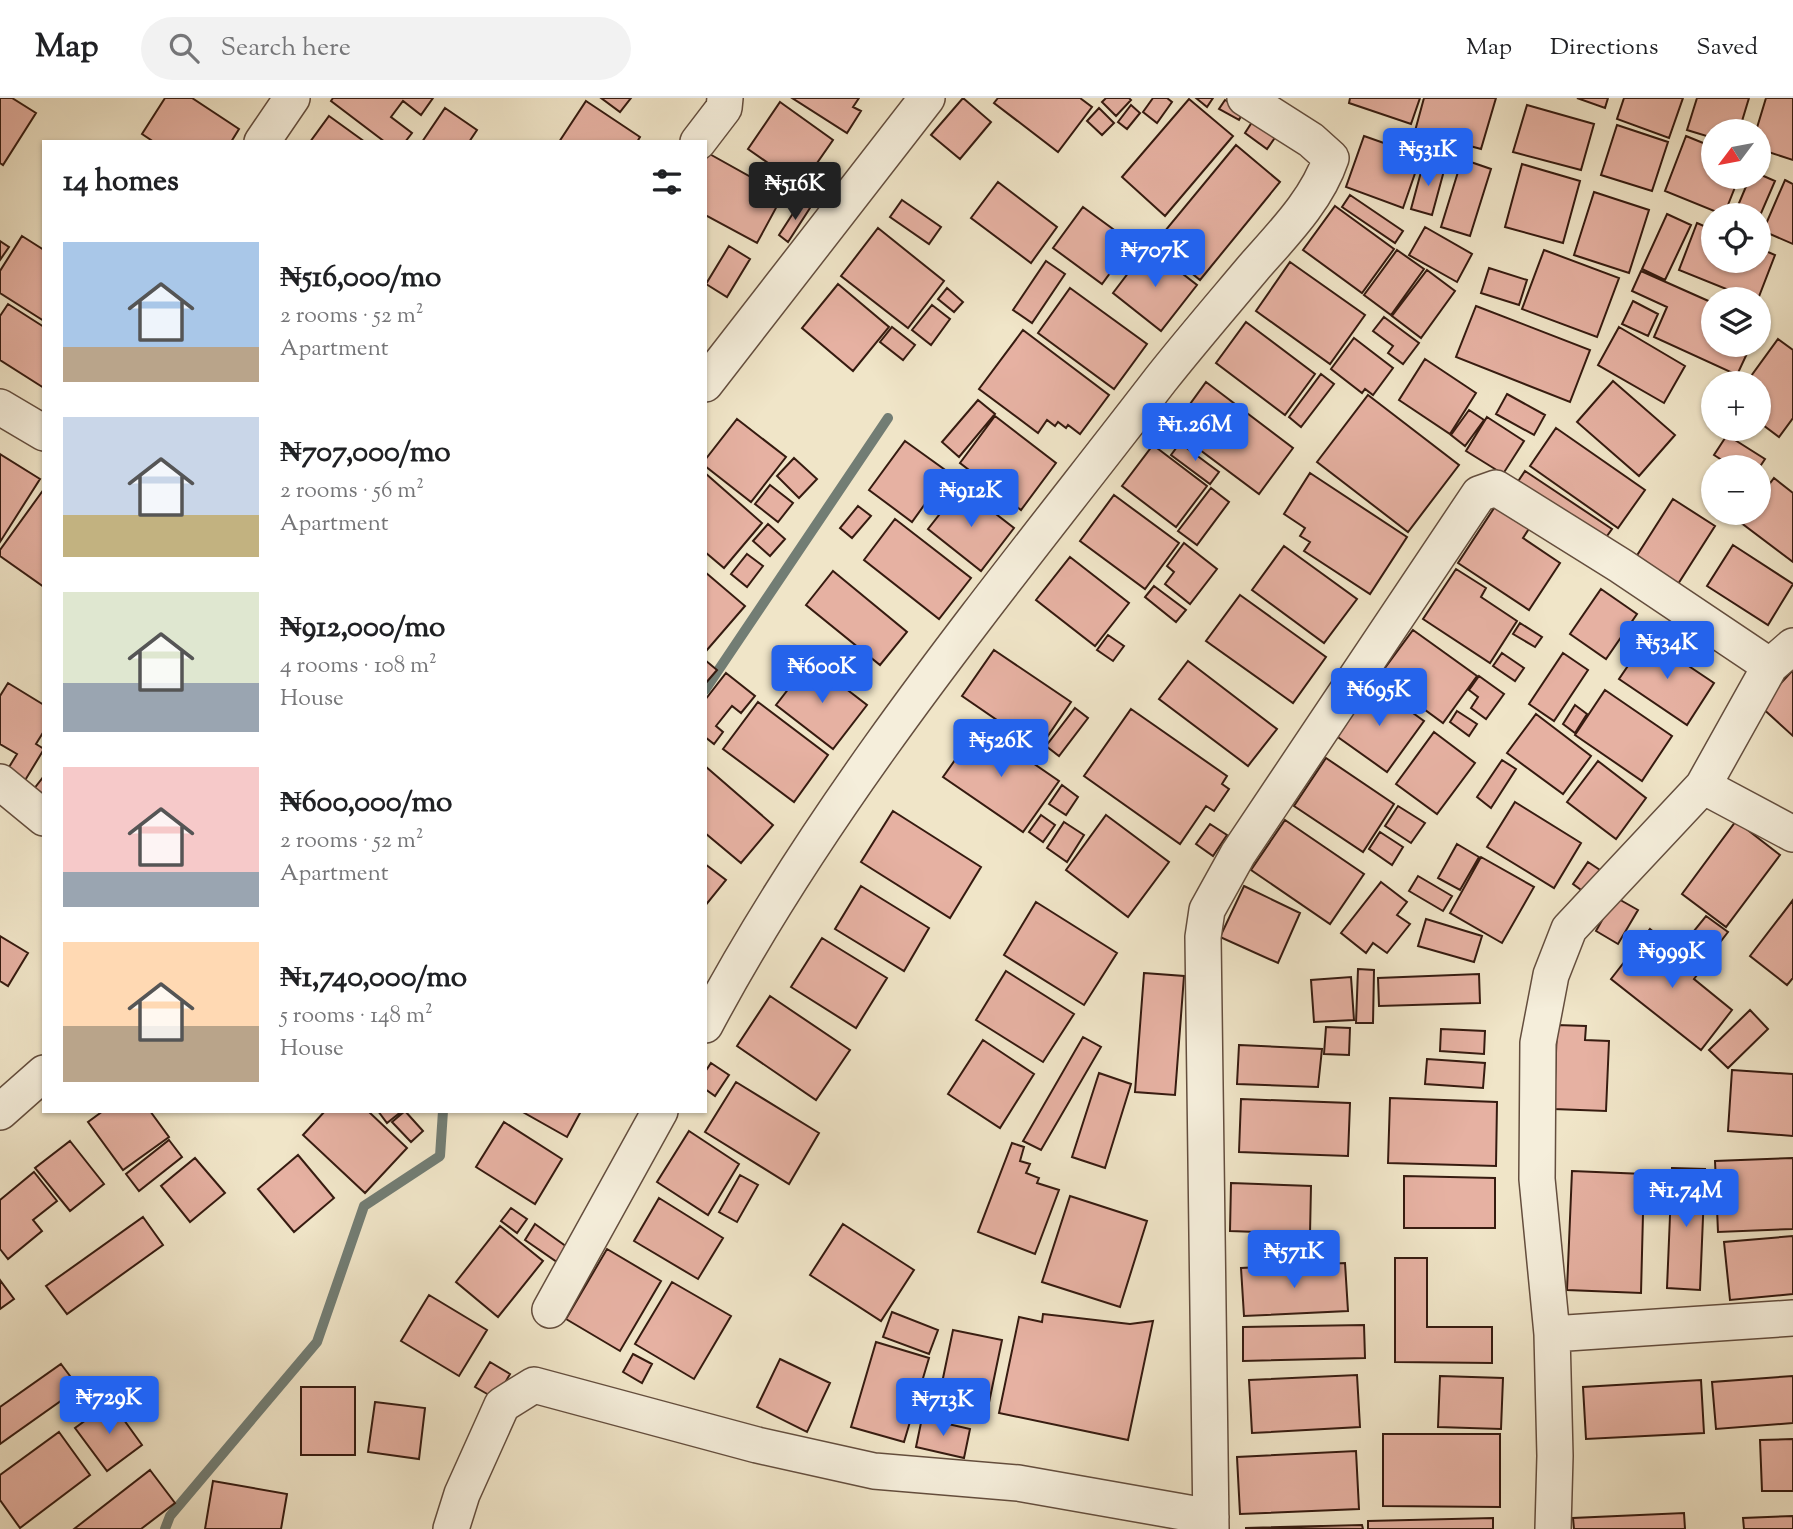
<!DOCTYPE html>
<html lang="en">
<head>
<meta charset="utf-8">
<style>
  :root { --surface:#fff; --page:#f2f2f2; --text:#202124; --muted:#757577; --line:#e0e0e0; --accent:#2563eb }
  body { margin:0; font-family:"Sorts Mill Goudy",serif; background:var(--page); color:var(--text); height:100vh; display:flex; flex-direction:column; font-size:26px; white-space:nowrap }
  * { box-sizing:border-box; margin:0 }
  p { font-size:23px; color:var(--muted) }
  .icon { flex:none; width:38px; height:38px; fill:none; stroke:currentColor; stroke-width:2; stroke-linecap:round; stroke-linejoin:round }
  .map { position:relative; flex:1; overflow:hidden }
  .details { position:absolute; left:42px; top:42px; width:665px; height:973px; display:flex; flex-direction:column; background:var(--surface); border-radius:0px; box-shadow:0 2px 5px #0004 }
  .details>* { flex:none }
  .needle { width:46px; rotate:238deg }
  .controls { position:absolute; left:1701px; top:21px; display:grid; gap:14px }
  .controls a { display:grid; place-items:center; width:70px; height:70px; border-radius:50%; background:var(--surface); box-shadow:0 2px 5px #0004; font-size:35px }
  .price { position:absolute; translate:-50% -60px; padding:0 16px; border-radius:7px; background:var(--accent); color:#fff; font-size:23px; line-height:46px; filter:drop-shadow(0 2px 4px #0008) }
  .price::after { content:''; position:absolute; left:50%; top:42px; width:21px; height:16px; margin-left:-10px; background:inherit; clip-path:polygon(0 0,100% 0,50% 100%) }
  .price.current { background:#222; color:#fff }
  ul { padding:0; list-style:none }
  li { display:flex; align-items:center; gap:21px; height:175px; padding:0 21px }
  li span { display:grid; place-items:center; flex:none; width:196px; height:140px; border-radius:0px; color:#555 }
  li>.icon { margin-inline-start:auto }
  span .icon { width:84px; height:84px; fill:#fffc; stroke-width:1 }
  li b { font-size:30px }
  h2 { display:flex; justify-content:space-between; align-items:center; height:84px; padding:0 21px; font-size:30px }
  header { display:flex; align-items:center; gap:42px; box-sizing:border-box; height:98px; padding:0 35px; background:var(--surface); border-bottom:2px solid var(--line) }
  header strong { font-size:33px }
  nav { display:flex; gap:38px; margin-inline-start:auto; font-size:24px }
  .search { width:490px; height:63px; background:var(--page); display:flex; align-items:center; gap:18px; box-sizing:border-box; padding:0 24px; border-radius:38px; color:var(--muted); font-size:26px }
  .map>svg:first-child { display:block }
</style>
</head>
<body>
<header>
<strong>Map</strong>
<div class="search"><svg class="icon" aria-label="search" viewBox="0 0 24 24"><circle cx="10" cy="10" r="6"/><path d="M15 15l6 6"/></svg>Search here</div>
<nav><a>Map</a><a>Directions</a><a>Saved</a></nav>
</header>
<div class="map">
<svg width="1793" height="1431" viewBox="0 0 1793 1431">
  <rect width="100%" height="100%" fill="#f0e5c8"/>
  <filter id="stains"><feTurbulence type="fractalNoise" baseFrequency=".00286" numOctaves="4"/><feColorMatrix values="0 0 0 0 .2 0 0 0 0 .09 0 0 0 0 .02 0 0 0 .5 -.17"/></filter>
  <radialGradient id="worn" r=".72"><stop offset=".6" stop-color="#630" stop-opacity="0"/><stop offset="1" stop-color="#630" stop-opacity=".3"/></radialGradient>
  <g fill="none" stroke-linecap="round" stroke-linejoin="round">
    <path stroke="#727d74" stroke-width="10" d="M705 592 888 320
      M165 1431 170 1418 317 1244 364 1108 440 1058 443 1013"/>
  </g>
  <path fill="#e6b1a2" stroke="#361b10" stroke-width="2" d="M0 0H12L36 15 3 67 0 65Z
    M165 0H192L239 31 231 44H154L142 36Z
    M333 0H433L421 17 403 3 391 19 412 35 405 44H385L331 3Z
    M601 0H631L620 14Z
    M792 0H859L853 9 861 13 847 35Z
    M963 0 991 24 960 61 931 37Z
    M998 0H1080L1092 9 1058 54 994 5Z
    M1106 0H1129L1131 2 1116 18 1102 4Z
    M1153 0H1167L1172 4 1157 25 1143 14Z
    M1196 0H1213L1207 9Z
    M1350 0H1420L1411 26 1349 5Z
    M1424 0H1496L1481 51 1415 33Z
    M1577 0H1608L1605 10Z
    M1624 0H1683L1669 40 1617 21Z
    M1697 0H1749L1739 33H1713V40L1687 32Z
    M1766 0H1793V62L1759 51V33H1756Z
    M1189 1 1233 38 1165 118 1122 79Z
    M1225 2 1244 13 1239 22 1219 11Z
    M586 3 640 39 637 44H559Z
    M780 4 833 42 801 88 748 51Z
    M1131 7 1140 15 1127 31 1118 24Z
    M1527 7 1594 26 1581 72 1513 54Z
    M445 10 477 32 469 44H422Z
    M1099 10 1114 25 1102 37 1087 23Z
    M329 18 365 44H310Z
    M1256 18 1279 34 1267 51 1245 35Z
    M1617 27 1668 44 1652 93 1601 77Z
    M1364 38 1421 58 1403 110 1346 89Z
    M1686 38 1713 49V79H1739L1724 117 1665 93Z
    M1236 47 1280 84 1200 182 1155 145Z
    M706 54 783 97 757 145 705 117Z
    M1462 61 1491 71 1470 138 1441 129Z
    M1424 63 1445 69 1432 117 1411 111Z
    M1522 66 1580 83 1563 145 1505 129Z
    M1759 76 1775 83 1759 120 1734 117 1750 79H1759Z
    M1785 82 1793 86V146L1763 133Z
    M998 84 1057 129 1031 165 971 120Z
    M1594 94 1649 112 1629 175 1574 157Z
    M1350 97 1403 133 1395 145 1342 109Z
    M902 102 941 129 929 146 890 119Z
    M801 103 810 110 788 144 779 137Z
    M1335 108 1394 151 1362 195 1303 152Z
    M1083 109 1132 145 1102 186 1053 150Z
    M1667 116 1691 127 1665 182 1642 171Z
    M1697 125 1713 132V163H1759V150L1775 157 1758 201H1751L1679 172Z
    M1425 129 1472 156 1457 184 1409 157Z
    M878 130 944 183 908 230 841 178Z
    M22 138 44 152V223L0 195V173Z
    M0 143 9 149 0 162Z
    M729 148 750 161 727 199 706 186Z
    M1148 149 1197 187 1161 233 1113 195Z
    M1397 152 1424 171 1391 217 1364 197Z
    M1544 152 1619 180 1597 239 1522 211Z
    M1046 163 1065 176 1032 225 1013 212Z
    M1290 164 1365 217 1330 266 1256 213Z
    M1489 170 1527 182 1519 207 1481 195Z
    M1427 172 1455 193 1421 240 1392 218Z
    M1641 173 1713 205V247H1751L1737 277 1654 239 1667 209 1632 193Z
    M838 186 889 229 853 273 802 230Z
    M947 190 963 204 954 214 938 201Z
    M1070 190 1147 246 1114 291 1038 235Z
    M1633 203 1658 216 1648 238 1622 226Z
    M8 206 44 229V290L0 262V218Z
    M932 207 950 221 931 247 912 232Z
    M1476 208 1590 252 1570 304 1456 259Z
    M1384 219 1419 245 1403 266 1388 255 1393 248 1373 233Z
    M1246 224 1315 276 1285 317 1216 265Z
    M892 229 915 247 903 262 880 244Z
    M1619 229 1685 268 1664 305 1598 267Z
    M1023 232 1109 297 1080 336 1068 327 1066 330 1058 324 1055 328 1047 322 1038 335 979 291Z
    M1354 240 1393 270 1373 297 1365 291 1362 295 1331 271Z
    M1778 241 1793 252V320L1779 339 1759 324V285H1746Z
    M1425 261 1476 295 1450 336 1399 302Z
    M1321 276 1334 286 1301 329 1289 319Z
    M1613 283 1675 337 1639 378 1577 324Z
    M1206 284 1293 350 1259 396 1172 331Z
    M1507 296 1545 317 1534 337 1496 316Z
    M1368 297 1459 367 1408 434 1317 364Z
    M978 302 995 316 959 359 942 344Z
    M1469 312 1484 322 1465 348 1451 337Z
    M995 318 1056 365 1021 412 960 365Z
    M1487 319 1524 343 1503 376 1466 353Z
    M737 321 786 359 751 404 705 368V362Z
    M1556 330 1645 392 1618 430 1530 368Z
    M1727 337 1765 361 1759 370 1733 369 1714 357Z
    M905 343 948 374 912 424 869 392Z
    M1180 345 1219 374 1210 386 1171 357Z
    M1153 347 1207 388 1176 429 1122 388Z
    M0 356 40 381 0 444Z
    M794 360 817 381 799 400 777 378Z
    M1525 373 1612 431 1602 445 1515 388Z
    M705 375 762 425 724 470 705 454Z
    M1310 375 1407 439 1370 496 1304 453 1310 444 1300 438 1305 430 1284 416Z
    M1774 380 1793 395V464L1740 424 1747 415H1759V400Z
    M770 387 793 405 778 424 755 406Z
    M961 389 1014 430 981 473 928 431Z
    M1211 390 1229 404 1197 447 1178 433Z
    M44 391V489L0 458V452Z
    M1114 397 1179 445 1145 491 1080 443Z
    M1500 401 1534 423 1523 440 1560 465 1529 512 1458 465Z
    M1673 401 1715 428 1678 486 1636 459Z
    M858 408 871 418 852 440 840 430Z
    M895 421 971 480 939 521 864 462Z
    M768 426 785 441 770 458 753 443Z
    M1184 445 1217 471 1190 506 1165 486 1174 474 1167 468Z
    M1733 447 1793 486 1768 527 1707 488Z
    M1284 448 1357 501 1324 545 1252 492Z
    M747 456 763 468 747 489 731 476Z
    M1070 459 1129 505 1095 548 1036 502Z
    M1456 471 1486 490 1481 499 1517 523 1490 565 1423 521Z
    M833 473 907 534 880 567 806 507Z
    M705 474 745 508 707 552 705 550Z
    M1154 488 1186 512 1176 524 1145 499Z
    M1601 491 1637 516 1606 561 1570 536Z
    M1240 497 1326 559 1293 605 1206 543Z
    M1520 525 1542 539 1535 549 1513 536Z
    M1413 532 1477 578 1443 625 1379 578Z
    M1108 537 1124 548 1113 563 1097 552Z
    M1647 540 1714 585 1687 627 1619 581Z
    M994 552 1071 604 1039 651 962 598Z
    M1502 555 1524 570 1515 583 1493 568Z
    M1563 555 1588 572 1554 623 1529 606Z
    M705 562 717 572 705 586Z
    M810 563 867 607 833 651 776 607Z
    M1188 563 1277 631 1248 668 1159 601Z
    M1793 572V638L1760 608Z
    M726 575 755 598 741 615 732 608 716 628 723 634 714 646 705 639V602Z
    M1479 578 1504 596 1486 621 1471 610 1478 599 1469 592Z
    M8 585 44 607V633L36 646 44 651 21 689 3 679 17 656 0 646V598Z
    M1371 585 1424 623 1387 674 1335 637Z
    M1605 592 1672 638 1642 683 1575 637Z
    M758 604 828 657 794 704 723 651Z
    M1575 607 1587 616 1575 635 1563 626Z
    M1075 610 1088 620 1059 658 1046 648Z
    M1131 611 1227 678 1222 686 1229 691 1214 713 1206 708 1180 746 1084 678Z
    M1457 613 1477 626 1469 638 1450 624Z
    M1536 616 1591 658 1563 696 1507 655Z
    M979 628 1059 683 1023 734 943 679Z
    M1434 634 1475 665 1437 716 1396 686Z
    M1326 660 1394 706 1363 754 1294 708Z
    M1502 662 1516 671 1491 710 1477 699Z
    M1598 663 1646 700 1616 741 1567 704Z
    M705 668 773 727 741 765 705 735Z
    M44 678V707L30 696Z
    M1062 687 1078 699 1066 717 1049 706Z
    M1515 704 1581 745 1554 790 1487 749Z
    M1398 708 1425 725 1411 745 1385 728Z
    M893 713 981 769 950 820 861 764Z
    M1041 717 1055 727 1043 744 1029 734Z
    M1106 717 1169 764 1128 819 1066 772Z
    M1285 722 1364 776 1330 826 1251 772Z
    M1736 723 1780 757 1726 829 1682 796Z
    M1064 724 1084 737 1067 764 1047 750Z
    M1210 726 1227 737 1213 758 1196 746Z
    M1380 734 1403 749 1392 767 1369 751Z
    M1457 746 1479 759 1460 792 1438 780Z
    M1481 759 1534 789 1502 845 1450 815Z
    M1588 764 1603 774 1588 797 1573 786Z
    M705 766 726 782 705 808Z
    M1418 778 1452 798 1443 813 1409 793Z
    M1381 784 1407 804 1397 817 1410 826 1387 855 1373 845 1366 855 1341 835Z
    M861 788 929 830 904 873 835 831Z
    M1244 788 1300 815 1278 865 1220 839Z
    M1615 799 1638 812 1618 846 1596 833Z
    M1793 802V880L1787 887 1750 858Z
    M1036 804 1117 855 1084 907 1004 857Z
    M1706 818 1728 834 1707 861 1685 844Z
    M1426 821 1482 838 1474 864 1418 848Z
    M1650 831 1701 872 1694 881 1732 912 1701 952 1611 881Z
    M0 838 28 855 8 888 0 883Z
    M822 840 887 880 856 930 791 889Z
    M1358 871 1374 872 1373 925H1356Z
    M1006 873 1074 916 1043 964 976 922Z
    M1144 875 1184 878 1175 997 1135 994Z
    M1479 876 1480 905 1379 908 1378 880Z
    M1351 879 1354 922 1314 924 1311 882Z
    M770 898 850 952 816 1002 737 948Z
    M1750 912 1768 931 1728 970 1709 952Z
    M1557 927 1586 928 1585 942 1609 943 1606 1013 1554 1011Z
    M1326 929 1350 930 1349 957 1324 956Z
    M1441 931 1485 933 1484 956 1440 953Z
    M1083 939 1101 949 1041 1052 1023 1043Z
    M983 942 1034 976 1000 1030 948 996Z
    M1239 947 1322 951 1318 989 1237 986Z
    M1427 961 1485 965 1483 990 1425 986Z
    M711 965 729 977 715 998 705 991V974Z
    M1732 972 1793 976V1038L1728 1033Z
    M1099 975 1131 986 1105 1070 1072 1059Z
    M736 984 819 1035 789 1086 705 1034Z
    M1390 1000 1497 1004 1496 1068 1388 1065Z
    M1241 1001 1350 1005 1348 1058 1239 1054Z
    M103 1013H150L169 1039 123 1072 88 1024Z
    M325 1013H368L407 1050 365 1095 303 1037Z
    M378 1013H402L387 1025Z
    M405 1013 423 1033 411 1044 392 1024Z
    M521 1013H581L567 1039Z
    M504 1024 562 1061 535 1106 476 1069Z
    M689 1033 739 1066 708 1117 657 1084Z
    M169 1042 182 1059 139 1093 126 1076Z
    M70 1043 104 1086 70 1113 35 1070Z
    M1012 1045 1024 1049 1020 1063 1030 1066 1026 1075 1039 1080 1037 1085 1059 1092 1035 1156 978 1134Z
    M298 1057 334 1100 294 1134 258 1091Z
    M195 1060 225 1095 190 1124 161 1088Z
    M1793 1060V1131L1718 1134 1715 1063Z
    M1672 1070 1705 1071 1700 1192 1667 1190Z
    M1572 1073 1644 1076V1089H1657L1656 1116H1643L1641 1195 1567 1192Z
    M34 1074 57 1103 33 1122 42 1133 8 1161 0 1151V1102Z
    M740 1077 758 1087 737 1124 719 1114Z
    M1404 1078 1495 1080V1130H1404Z
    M1231 1085 1311 1088 1310 1136 1230 1133Z
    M1070 1098 1147 1123 1120 1209 1042 1184Z
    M659 1100 723 1140 698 1181 634 1143Z
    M511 1110 527 1121 517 1135 501 1123Z
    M143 1119 163 1147 67 1216 46 1188Z
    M535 1126 567 1149 557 1164 525 1142Z
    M843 1126 914 1172 881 1223 810 1177Z
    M500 1128 543 1163 498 1219 456 1184Z
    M1793 1138V1196L1730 1202 1724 1144Z
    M607 1151 661 1183 620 1253 566 1221Z
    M1395 1160H1427V1229H1492V1265L1395 1264Z
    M1345 1165 1348 1213 1244 1218 1241 1170Z
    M0 1182 14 1201 0 1211Z
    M672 1184 731 1218 694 1281 635 1246Z
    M429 1197 487 1232 459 1278 401 1243Z
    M892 1214 938 1232 929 1256 883 1239Z
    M1043 1216 1130 1226 1153 1223 1128 1342 999 1315 1019 1219 1042 1224Z
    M1364 1227 1365 1260 1243 1263V1229Z
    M953 1232 1002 1242 986 1319 937 1309Z
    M876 1244 929 1260 904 1344 851 1329Z
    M633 1256 652 1266 642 1285 623 1274Z
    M780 1261 830 1285 807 1334 757 1309Z
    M490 1264 510 1276 496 1301 475 1289Z
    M61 1266 79 1290 0 1346V1309Z
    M1357 1277 1360 1329 1252 1335 1249 1282Z
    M1440 1278 1503 1280 1501 1331 1438 1329Z
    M1793 1278V1325L1716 1331 1712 1284Z
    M1701 1282 1704 1335 1586 1341 1583 1289Z
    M301 1289H355V1357H301Z
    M111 1304 142 1347 107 1373 75 1330Z
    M375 1304 425 1310 419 1361 368 1354Z
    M922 1320 970 1331 964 1360 916 1349Z
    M59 1334 90 1377 20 1430 0 1402V1377Z
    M1383 1336H1500V1409L1383 1408Z
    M1793 1341V1393H1762L1760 1342Z
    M1356 1353 1359 1411 1240 1416 1237 1359Z
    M150 1372 175 1405 141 1431H74Z
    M213 1383 287 1396 281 1431H205Z
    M1684 1415 1685 1431H1574L1573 1420Z
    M1793 1418V1431H1744L1743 1420Z
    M1493 1420V1431H1368V1423Z
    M1362 1427 1363 1431 1245 1430Z"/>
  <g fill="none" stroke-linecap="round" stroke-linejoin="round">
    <g stroke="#644e3e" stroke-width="38">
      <path id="street" d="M262 44 292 0
        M698 44 724 10 725 0
        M705 286 927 0
        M0 309 44 335
        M0 684 44 720
        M1703 688 1793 736
        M705 927C829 694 1001 489 1161 281 1191 243 1223 206 1254 169 1283 136 1317 102 1331 60L1311 42 1245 0
        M0 1014 44 975
        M550 1212 660 1013
        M1552 1236 1793 1220
        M451 1431 462 1396 502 1307 534 1287 757 1347 874 1373 1018 1385 1211 1419
        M1211 1431 1203 839 1207 812 1238 756 1479 396 1496 390 1621 468 1770 568
        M1553 1431 1555 1358 1552 1236 1537 1081 1538 945 1551 877 1569 831 1703 688 1770 568 1793 548"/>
    </g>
    <use href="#street" stroke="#f5eedb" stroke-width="35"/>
  </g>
  <rect width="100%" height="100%" filter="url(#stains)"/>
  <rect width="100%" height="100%" fill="url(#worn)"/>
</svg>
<div class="controls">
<a><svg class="needle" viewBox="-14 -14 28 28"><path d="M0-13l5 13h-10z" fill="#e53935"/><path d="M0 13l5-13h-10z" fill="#757577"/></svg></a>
<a><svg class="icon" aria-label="locate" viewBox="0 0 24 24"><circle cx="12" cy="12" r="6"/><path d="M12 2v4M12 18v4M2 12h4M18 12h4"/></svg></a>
<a><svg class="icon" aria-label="layers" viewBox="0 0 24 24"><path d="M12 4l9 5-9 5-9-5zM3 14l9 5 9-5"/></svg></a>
<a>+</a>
<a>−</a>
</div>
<b class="price" style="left:1428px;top:90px">₦531K</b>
<b class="price current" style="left:795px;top:124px">₦516K</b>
<b class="price" style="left:1155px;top:191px">₦707K</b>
<b class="price" style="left:1195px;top:365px">₦1.26M</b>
<b class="price" style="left:971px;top:431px">₦912K</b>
<b class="price" style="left:1667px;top:583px">₦534K</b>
<b class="price" style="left:822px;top:607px">₦600K</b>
<b class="price" style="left:1379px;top:630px">₦695K</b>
<b class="price" style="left:1001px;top:681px">₦526K</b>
<b class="price" style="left:1672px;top:892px">₦999K</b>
<b class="price" style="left:1686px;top:1131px">₦1.74M</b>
<b class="price" style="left:1294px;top:1192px">₦571K</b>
<b class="price" style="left:109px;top:1338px">₦729K</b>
<b class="price" style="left:943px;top:1340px">₦713K</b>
<section class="details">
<h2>14 homes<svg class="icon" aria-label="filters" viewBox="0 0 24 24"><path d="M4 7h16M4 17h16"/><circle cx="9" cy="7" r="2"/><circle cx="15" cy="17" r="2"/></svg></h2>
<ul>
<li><span style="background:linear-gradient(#a9c7e8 75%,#b9a48a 0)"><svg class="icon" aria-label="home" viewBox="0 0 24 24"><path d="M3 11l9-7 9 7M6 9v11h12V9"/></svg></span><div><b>₦516,000/mo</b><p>2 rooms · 52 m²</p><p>Apartment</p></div></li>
<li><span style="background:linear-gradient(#c9d6e8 70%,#c2b280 0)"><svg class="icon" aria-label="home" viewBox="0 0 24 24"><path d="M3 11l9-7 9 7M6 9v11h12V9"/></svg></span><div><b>₦707,000/mo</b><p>2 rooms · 56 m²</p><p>Apartment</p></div></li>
<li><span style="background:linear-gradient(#dfe7d0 65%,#9aa5b1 0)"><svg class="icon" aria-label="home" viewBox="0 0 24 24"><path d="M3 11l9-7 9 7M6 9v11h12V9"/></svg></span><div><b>₦912,000/mo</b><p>4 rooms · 108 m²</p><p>House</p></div></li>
<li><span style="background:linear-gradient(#f6c9c9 75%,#9aa5b1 0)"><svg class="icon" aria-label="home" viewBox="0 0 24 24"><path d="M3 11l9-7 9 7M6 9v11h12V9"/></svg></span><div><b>₦600,000/mo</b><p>2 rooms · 52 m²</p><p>Apartment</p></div></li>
<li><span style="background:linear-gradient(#ffd9b3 60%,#b9a48a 0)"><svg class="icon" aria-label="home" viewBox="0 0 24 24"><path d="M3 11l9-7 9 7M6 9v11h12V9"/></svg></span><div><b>₦1,740,000/mo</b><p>5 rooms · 148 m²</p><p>House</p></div></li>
</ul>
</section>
</div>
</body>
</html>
